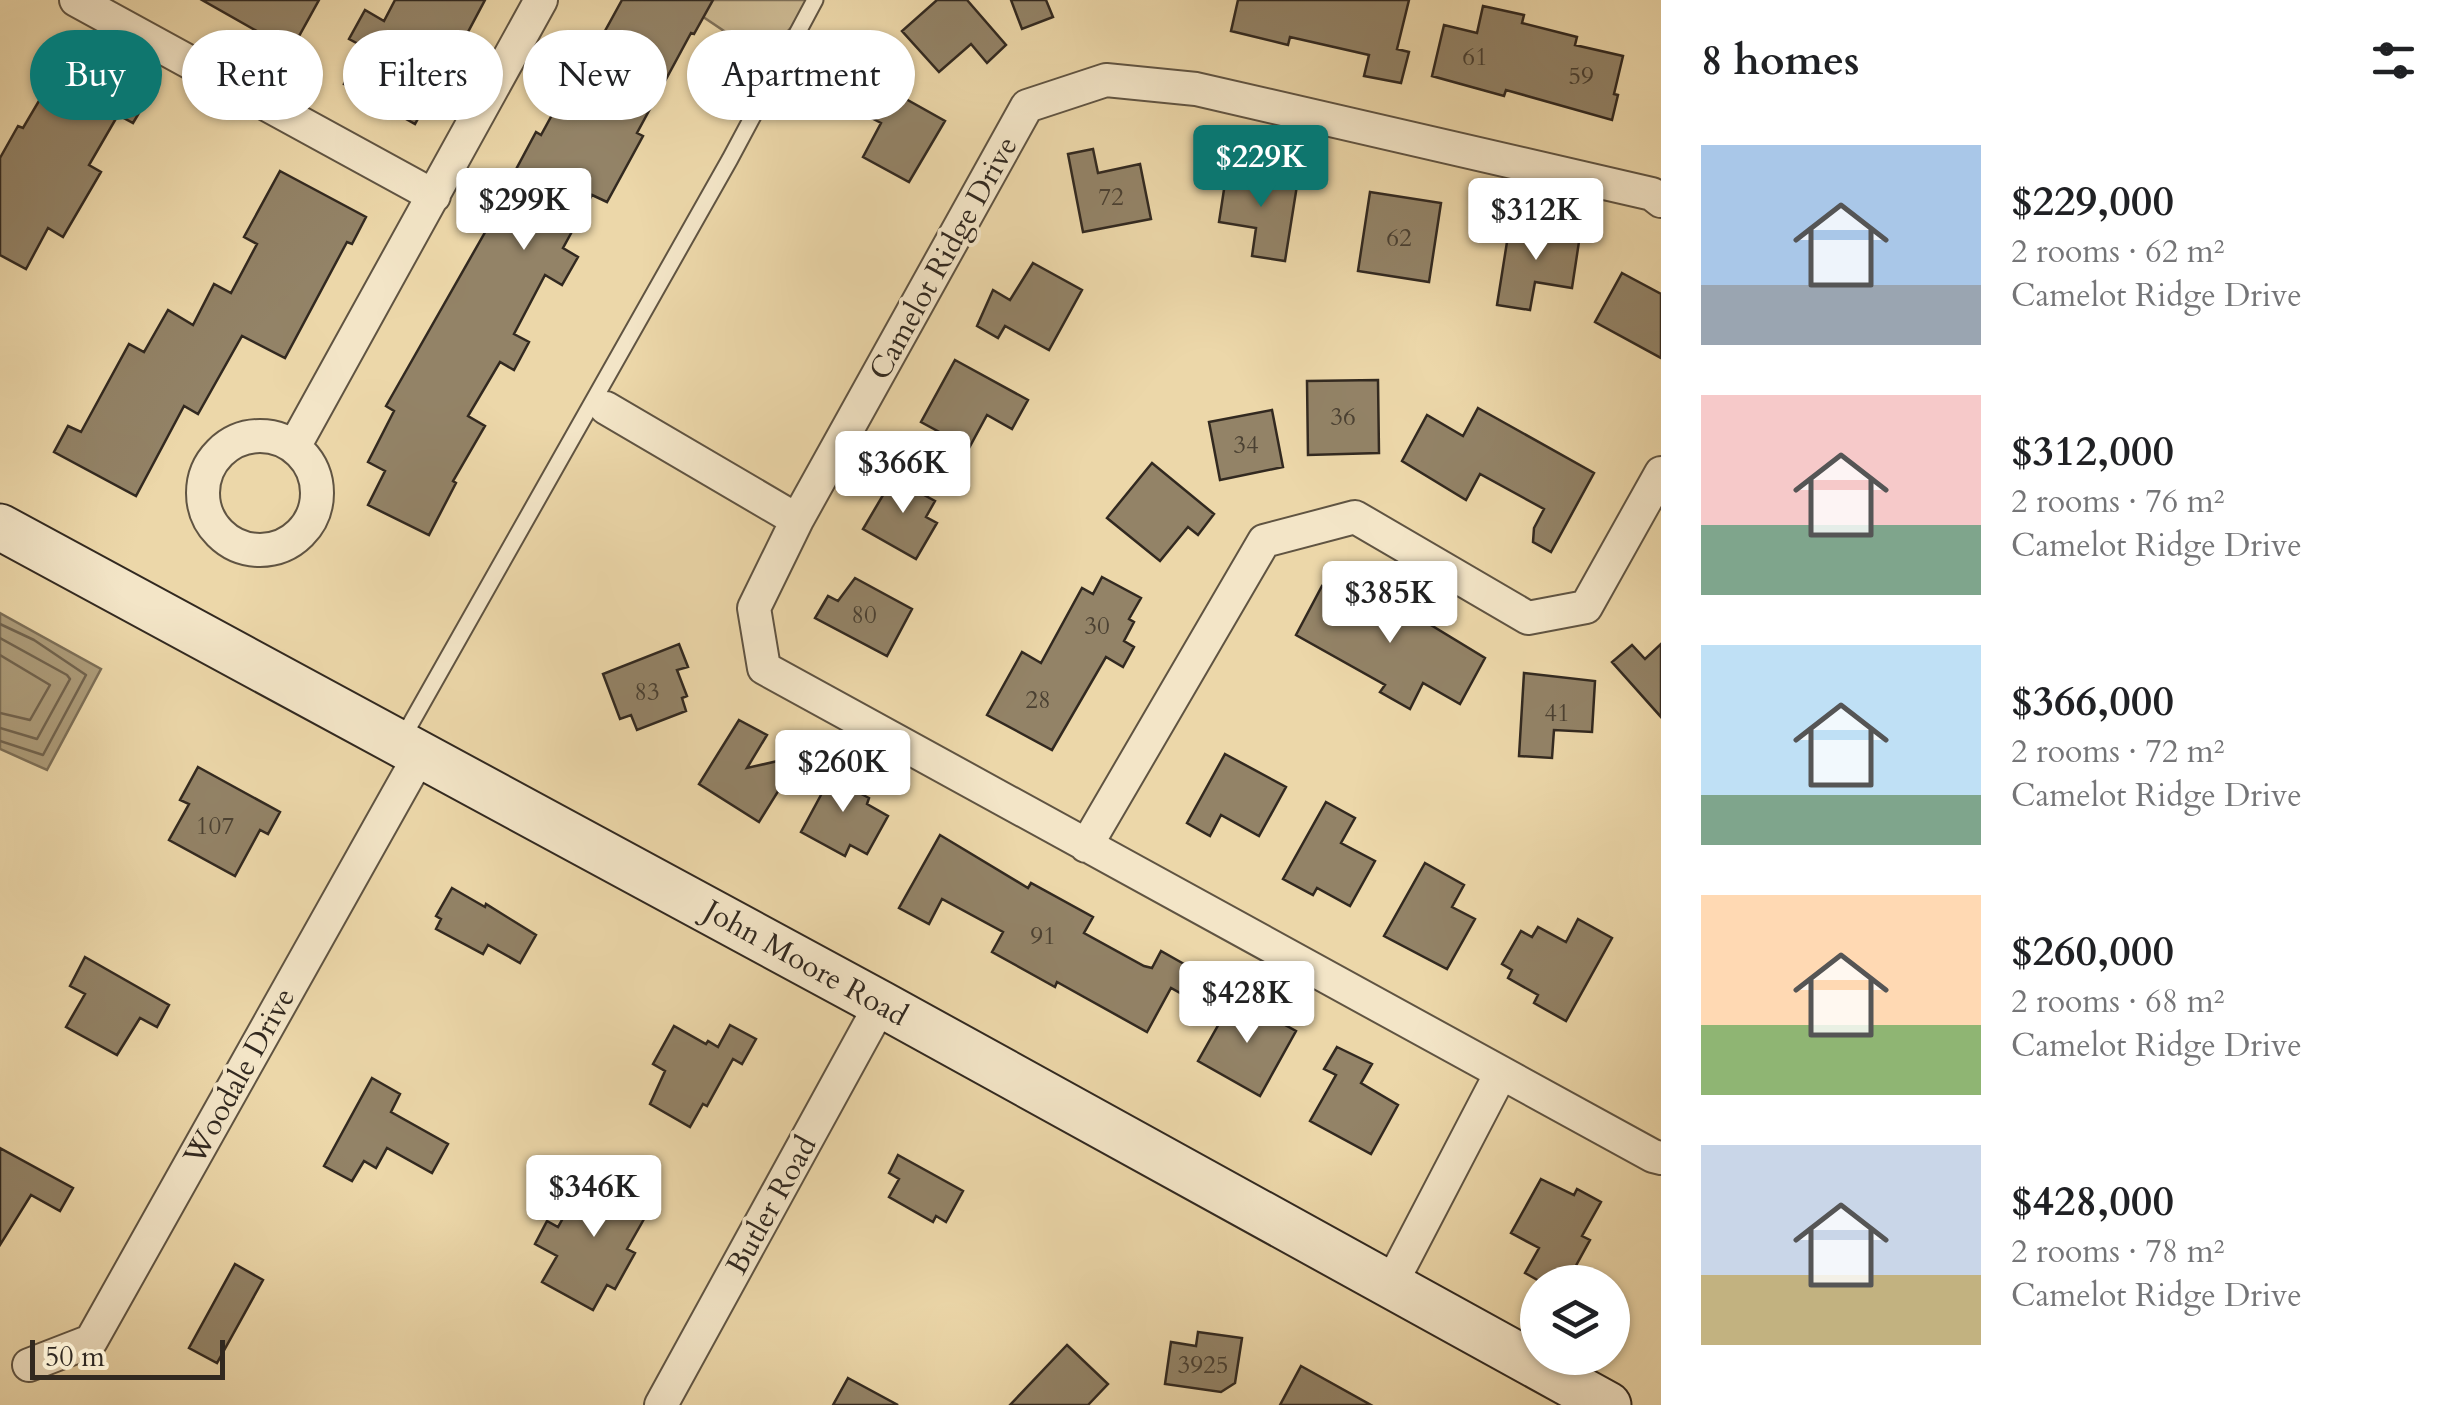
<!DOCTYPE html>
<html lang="en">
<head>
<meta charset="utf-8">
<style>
  :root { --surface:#fff; --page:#f2f2f2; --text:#202124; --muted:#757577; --accent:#0f766e }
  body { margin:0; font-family:Cardo,serif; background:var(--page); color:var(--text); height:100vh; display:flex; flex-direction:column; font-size:38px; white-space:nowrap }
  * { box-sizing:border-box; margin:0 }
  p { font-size:32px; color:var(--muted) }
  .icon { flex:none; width:55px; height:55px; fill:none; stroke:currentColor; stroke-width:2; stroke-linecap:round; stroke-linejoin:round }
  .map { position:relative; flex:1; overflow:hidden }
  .drawer { display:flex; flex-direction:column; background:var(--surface); width:800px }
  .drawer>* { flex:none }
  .guide { position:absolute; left:30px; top:30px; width:950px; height:90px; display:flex; gap:20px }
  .buttons { position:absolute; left:1520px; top:1265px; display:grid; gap:20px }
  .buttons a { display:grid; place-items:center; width:110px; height:110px; border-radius:50%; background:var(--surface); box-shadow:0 2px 8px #0004; font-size:50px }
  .scale { position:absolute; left:30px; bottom:25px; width:195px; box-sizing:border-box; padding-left:10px; border:5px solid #322920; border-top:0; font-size:28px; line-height:35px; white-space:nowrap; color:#322920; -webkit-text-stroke:8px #f3e5c7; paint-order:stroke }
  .price { position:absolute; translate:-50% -85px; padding:0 22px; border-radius:10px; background:#fff; color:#222; font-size:32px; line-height:65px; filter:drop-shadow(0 2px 5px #0008) }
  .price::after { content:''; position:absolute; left:50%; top:60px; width:30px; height:22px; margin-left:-15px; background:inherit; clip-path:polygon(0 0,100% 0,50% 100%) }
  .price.current { background:var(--accent); color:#fff }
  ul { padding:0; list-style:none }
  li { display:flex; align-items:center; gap:30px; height:250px; padding:0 40px }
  li span { display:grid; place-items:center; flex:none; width:280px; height:200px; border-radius:0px; color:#555 }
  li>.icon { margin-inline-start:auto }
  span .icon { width:120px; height:120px; fill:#fffc; stroke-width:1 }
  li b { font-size:42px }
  h2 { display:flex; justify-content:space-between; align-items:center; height:120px; padding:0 40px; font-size:42px }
  .pill { padding:0 35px; border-radius:45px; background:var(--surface); box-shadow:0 2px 8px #0004; font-size:35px; line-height:90px }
  .pill.current { background:var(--accent); color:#fff }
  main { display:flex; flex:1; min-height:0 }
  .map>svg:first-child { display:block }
</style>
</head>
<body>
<main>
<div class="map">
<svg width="1661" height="1405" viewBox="0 0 1661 1405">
  <rect width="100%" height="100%" fill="#ecd7a9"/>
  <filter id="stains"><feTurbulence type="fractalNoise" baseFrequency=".002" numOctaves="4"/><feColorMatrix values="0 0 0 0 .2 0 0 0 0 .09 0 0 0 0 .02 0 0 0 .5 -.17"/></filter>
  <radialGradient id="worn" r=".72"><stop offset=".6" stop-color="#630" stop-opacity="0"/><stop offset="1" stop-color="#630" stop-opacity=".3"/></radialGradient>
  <path fill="#ccb992" stroke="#7f7159" stroke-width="2.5" d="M678 0H808L794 25 753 65 724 31Z"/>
  <path fill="#ad9c7a" stroke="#7c6e56" stroke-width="2.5" d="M0 613 101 669 47 770 0 749Z"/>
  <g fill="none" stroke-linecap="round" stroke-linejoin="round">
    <path stroke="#70624d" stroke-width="2.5" d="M0 624 34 640 86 675 43 755 0 741
      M0 638 67 675 70 679 37 739 0 728
      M0 655 50 685 30 720 0 713"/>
  </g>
  <path fill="#938367" stroke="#322920" stroke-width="2.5" d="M202 0H319L288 56 259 40 262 34Z
    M395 0H485L460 47 454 44 426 95 430 97 415 124 344 84 364 47 349 39 365 10 384 21Z
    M622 0H713L694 34 691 33 637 133 643 136 607 202 592 195 563 248 578 257 562 285 545 275 514 334 529 342 514 370 500 362 468 416 485 426 453 481 456 483 429 535 368 505 385 471 368 462 394 411 386 406 504 199 499 196 512 172 514 173 536 132 541 135 576 71 571 68 584 43 595 49Z
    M937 0H967L1006 45 987 63 971 44 939 72 902 31Z
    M1011 0H1046L1053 17 1022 29Z
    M1238 0H1409L1397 49 1409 52 1401 83 1364 76 1369 55 1290 37 1288 45 1231 31Z
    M1483 6 1524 15 1522 23 1577 37 1575 45 1623 56 1614 94 1618 95 1612 120 1506 90 1504 96 1432 76 1444 25 1477 33Z
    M69 50 148 98 133 123 118 115 89 165 101 172 63 237 48 228 26 269 0 255V158L18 126 23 128Z
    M872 80 945 121 909 182 863 157 881 123 856 110Z
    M1093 149 1098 173 1140 164 1151 219 1083 232 1068 154Z
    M1227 170 1298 179 1285 261 1252 256 1256 228 1219 222Z
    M280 171 366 217 352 244 347 242 285 358 242 336 198 414 184 406 136 496 54 452 68 426 81 432 129 344 144 352 168 310 193 325 214 284 231 293 257 244 244 237Z
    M1370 192 1441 203 1429 282 1358 271Z
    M1510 223 1580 235 1572 288 1535 282 1530 310 1497 305Z
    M1033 263 1082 290 1049 350 1005 326 998 338 977 326 993 290 1010 300Z
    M1622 273 1661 294V358L1595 322Z
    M955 360 1028 400 1012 429 987 415 969 448 921 422Z
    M1378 380 1379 453 1308 455 1307 381Z
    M1478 408 1594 473 1551 552 1533 542 1534 528 1544 509 1480 474 1466 500 1402 461 1427 415 1463 436Z
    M1272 410 1283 467 1220 480 1209 422Z
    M1152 463 1214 514 1198 535 1188 527 1160 561 1107 518Z
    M899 468 921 480 915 490 935 501 926 517 937 523 916 559 863 529Z
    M1102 577 1141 598 1129 619 1134 622 1124 641 1134 647 1123 667 1106 657 1052 750 987 715 1022 652 1041 663 1082 588 1093 594Z
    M855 578 912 609 887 656 815 618 828 596 838 601Z
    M1322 586 1360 607 1370 588 1485 658 1460 704 1423 683 1410 709 1380 692 1385 685 1296 635Z
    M679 644 688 667 677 670 687 696 682 698 686 711 637 730 631 715 620 719 603 674Z
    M1661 644V717L1612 662 1632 645 1645 659Z
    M1524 673 1595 681 1592 732 1554 730 1552 758 1519 756Z
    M739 720 767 735 747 768 800 756 759 822 699 784Z
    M1225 754 1286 787 1259 836 1221 815 1210 836 1187 823Z
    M823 765 857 780 852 789 869 798 867 804 888 816 867 854 850 845 845 856 801 832 822 793 811 787Z
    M198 767 280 812 268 834 260 830 235 876 169 840 189 804 180 800Z
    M1326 802 1355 818 1341 843 1375 861 1350 906 1317 888 1313 895 1283 879Z
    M940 835 1028 888 1031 883 1093 917 1084 933 1144 966 1152 968 1161 951 1184 964 1195 972 1182 994 1171 988 1147 1032 1057 982 1055 987 992 952 1003 932 942 899 929 924 899 908Z
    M1425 863 1464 885 1452 907 1475 919 1447 969 1384 936Z
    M452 888 485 907 486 904 536 935 520 963 488 945 483 954 436 929 441 919 436 916Z
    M1578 919 1612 938 1566 1021 1534 1003 1538 995 1508 978 1512 970 1502 964 1521 931 1532 937 1538 927 1566 942Z
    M85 957 169 1005 157 1027 140 1018 117 1055 66 1027 85 994 70 986Z
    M1234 997 1296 1031 1260 1096 1198 1061Z
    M730 1025 756 1039 742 1064 733 1059 707 1106 703 1104 690 1127 650 1104 665 1071 653 1064 674 1026 706 1044 708 1041 718 1047Z
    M1337 1047 1372 1064 1361 1083 1398 1105 1371 1154 1310 1121 1336 1075 1324 1069Z
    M372 1078 400 1094 391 1112 448 1144 432 1173 387 1148 376 1168 364 1161 352 1181 324 1166Z
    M0 1148 73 1188 60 1211 31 1195 0 1245Z
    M898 1155 963 1191 946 1222 936 1216 933 1222 889 1197 899 1179 889 1173Z
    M588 1173 619 1190 626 1177 647 1189 638 1206 648 1212 627 1249 635 1253 615 1289 607 1285 593 1310 542 1282 557 1256 535 1244 547 1221 558 1227Z
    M1541 1179 1574 1195 1577 1189 1601 1202 1582 1236 1590 1240 1567 1282H1541L1525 1273 1539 1248 1511 1233Z
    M235 1264 263 1280 217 1363 189 1348Z
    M1198 1332 1242 1338 1235 1383 1221 1392 1165 1384 1171 1342 1196 1346Z
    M1067 1345 1108 1384 1088 1405H1010Z
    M1301 1366 1371 1405H1280Z
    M848 1378 898 1405H833Z"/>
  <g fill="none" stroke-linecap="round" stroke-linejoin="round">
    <g stroke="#605442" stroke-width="19">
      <path id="lane" d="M402 739 730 159 815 0"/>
    </g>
    <g stroke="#605442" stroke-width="36">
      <path id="street" d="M76 0 434 196
        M1661 201 1652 194 1196 89 1106 80 1027 106 797 520 754 608 764 668 1653 1156 1661 1158
        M606 408 797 520
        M203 493a57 57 0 1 1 114 0a57 57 0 1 1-114 0Z
        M294 447 541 0
        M1086 846 1264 541 1355 517 1528 618 1586 607 1661 473
        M1390 1286 1501 1073
        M29 1365 91 1341 421 753
        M661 1405 881 1004"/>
    </g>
    <g stroke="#322920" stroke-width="49">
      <path id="secondary" d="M0 527 881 1004 1608 1405"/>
    </g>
    <use href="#lane" stroke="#f3e5c7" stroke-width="15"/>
    <use href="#street" stroke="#f3e5c7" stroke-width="32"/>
    <use href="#secondary" stroke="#f3e5c7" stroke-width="45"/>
  </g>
  <g text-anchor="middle" stroke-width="8" stroke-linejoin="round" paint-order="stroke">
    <g font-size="25" fill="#4a4032">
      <text x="1475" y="65">61</text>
      <text x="1581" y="84">59</text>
      <text x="1111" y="205">72</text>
      <text x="1399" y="246">62</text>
      <text x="1343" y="425">36</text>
      <text x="1246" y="453">34</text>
      <text x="864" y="623">80</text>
      <text x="1097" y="634">30</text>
      <text x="647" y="700">83</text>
      <text x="1038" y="708">28</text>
      <text x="1557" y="721">41</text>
      <text x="215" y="834">107</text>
      <text x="1043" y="944">91</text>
      <text x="1203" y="1373">3925</text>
    </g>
    <g font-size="30" fill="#322920" stroke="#f3e5c7">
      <text transform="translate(943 258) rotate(-61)" y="10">Camelot Ridge Drive</text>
      <text transform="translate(806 963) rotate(29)" y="10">John Moore Road</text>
      <text transform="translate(239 1076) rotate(-61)" y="10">Woodale Drive</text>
      <text transform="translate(771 1205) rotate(-61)" y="10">Butler Road</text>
    </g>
  </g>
  <rect width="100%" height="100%" filter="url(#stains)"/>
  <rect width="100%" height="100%" fill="url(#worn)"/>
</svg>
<div class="buttons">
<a><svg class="icon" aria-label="layers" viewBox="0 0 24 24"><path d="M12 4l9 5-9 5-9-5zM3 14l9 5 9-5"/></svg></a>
</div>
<div class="scale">50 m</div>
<b class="price current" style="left:1261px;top:210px">$229K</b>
<b class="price" style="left:524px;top:253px">$299K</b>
<b class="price" style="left:1536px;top:263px">$312K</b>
<b class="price" style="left:903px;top:516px">$366K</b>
<b class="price" style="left:1390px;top:646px">$385K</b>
<b class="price" style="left:843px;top:815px">$260K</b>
<b class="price" style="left:1247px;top:1046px">$428K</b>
<b class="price" style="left:594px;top:1240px">$346K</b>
<div class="guide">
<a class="pill current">Buy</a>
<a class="pill">Rent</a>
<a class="pill">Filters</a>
<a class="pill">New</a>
<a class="pill">Apartment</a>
</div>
</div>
<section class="drawer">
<h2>8 homes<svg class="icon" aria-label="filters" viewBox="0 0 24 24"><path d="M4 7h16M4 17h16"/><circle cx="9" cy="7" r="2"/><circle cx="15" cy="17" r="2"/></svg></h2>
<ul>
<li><span style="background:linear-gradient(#a9c7e8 70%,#9aa5b1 0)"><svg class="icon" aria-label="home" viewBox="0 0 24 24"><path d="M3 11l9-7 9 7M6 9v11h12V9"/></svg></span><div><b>$229,000</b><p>2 rooms · 62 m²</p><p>Camelot Ridge Drive</p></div></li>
<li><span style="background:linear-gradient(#f6c9c9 65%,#7fa58c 0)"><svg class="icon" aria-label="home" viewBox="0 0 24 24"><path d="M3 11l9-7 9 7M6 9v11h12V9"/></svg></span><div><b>$312,000</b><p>2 rooms · 76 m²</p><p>Camelot Ridge Drive</p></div></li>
<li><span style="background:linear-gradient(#bfe0f5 75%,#7fa58c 0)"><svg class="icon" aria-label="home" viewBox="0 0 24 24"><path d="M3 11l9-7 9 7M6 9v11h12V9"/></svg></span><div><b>$366,000</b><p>2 rooms · 72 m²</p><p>Camelot Ridge Drive</p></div></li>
<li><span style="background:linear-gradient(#ffd9b3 65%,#8fb573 0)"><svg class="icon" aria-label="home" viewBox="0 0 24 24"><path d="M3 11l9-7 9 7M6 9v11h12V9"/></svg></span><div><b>$260,000</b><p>2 rooms · 68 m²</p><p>Camelot Ridge Drive</p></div></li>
<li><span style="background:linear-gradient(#c9d6e8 65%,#c2b280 0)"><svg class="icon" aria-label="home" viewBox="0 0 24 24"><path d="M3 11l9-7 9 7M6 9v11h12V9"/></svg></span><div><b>$428,000</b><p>2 rooms · 78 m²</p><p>Camelot Ridge Drive</p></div></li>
</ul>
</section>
</main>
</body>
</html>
